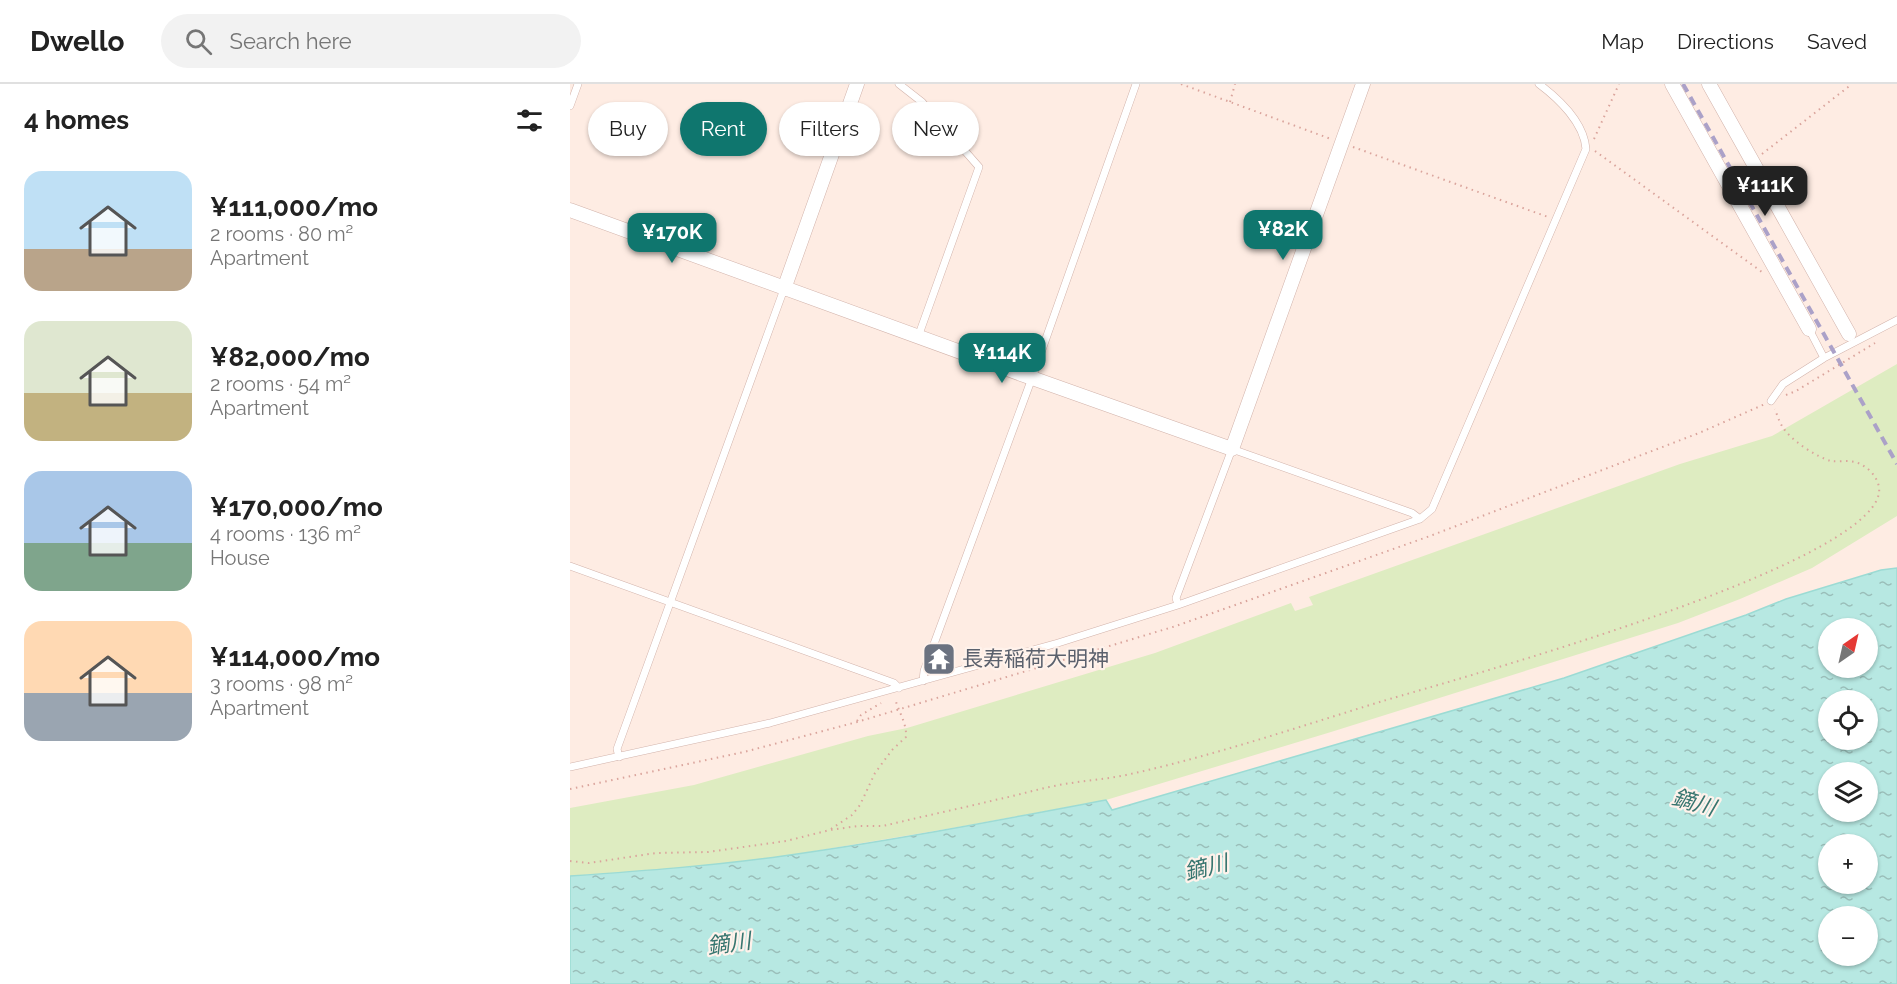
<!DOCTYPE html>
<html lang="en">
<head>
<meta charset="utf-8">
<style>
  :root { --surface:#fff; --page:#f2f2f2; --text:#222; --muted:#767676; --line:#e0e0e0; --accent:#0f766e }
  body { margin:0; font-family:Raleway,"Noto Sans JP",sans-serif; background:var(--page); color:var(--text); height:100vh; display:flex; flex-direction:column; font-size:22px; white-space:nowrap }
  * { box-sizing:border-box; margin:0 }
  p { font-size:20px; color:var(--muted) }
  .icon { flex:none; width:33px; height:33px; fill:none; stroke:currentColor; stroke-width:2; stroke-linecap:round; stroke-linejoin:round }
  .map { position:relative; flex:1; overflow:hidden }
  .side { display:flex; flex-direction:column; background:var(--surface); width:570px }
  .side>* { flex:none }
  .hud { position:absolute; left:18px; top:18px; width:570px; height:54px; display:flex; gap:12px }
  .needle { width:39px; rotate:34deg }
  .buttons { position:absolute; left:1248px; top:534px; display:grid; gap:12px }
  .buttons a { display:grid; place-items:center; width:60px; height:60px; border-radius:50%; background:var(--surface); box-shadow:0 2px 4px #0004; font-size:30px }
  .price { position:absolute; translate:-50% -51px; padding:0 14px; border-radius:12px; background:var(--accent); color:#fff; font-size:20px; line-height:39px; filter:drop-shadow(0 2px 3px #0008) }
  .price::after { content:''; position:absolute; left:50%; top:36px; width:18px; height:14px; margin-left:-9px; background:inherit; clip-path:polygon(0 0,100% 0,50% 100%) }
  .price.current { background:#222; color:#fff }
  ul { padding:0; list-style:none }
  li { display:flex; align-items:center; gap:18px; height:150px; padding:0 24px }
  li span { display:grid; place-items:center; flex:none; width:168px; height:120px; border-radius:18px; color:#555 }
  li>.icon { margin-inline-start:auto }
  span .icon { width:72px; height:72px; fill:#fffc; stroke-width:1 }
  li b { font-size:26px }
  h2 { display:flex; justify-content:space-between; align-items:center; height:72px; padding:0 24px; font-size:26px }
  .pill { padding:0 21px; border-radius:27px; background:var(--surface); box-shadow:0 2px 4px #0004; font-size:21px; line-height:54px }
  .pill.current { background:var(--accent); color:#fff }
  header { display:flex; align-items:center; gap:36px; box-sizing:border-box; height:84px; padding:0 30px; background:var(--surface); border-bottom:2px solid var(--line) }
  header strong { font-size:28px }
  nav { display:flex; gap:33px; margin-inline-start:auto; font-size:21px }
  .search { width:420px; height:54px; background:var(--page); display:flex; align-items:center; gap:15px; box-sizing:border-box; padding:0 21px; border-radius:33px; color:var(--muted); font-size:22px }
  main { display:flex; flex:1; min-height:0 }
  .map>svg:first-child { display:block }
</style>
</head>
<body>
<header>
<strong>Dwello</strong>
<div class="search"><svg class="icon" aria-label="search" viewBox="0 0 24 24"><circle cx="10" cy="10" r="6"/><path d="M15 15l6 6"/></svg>Search here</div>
<nav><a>Map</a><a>Directions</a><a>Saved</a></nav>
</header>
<main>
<section class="side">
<h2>4 homes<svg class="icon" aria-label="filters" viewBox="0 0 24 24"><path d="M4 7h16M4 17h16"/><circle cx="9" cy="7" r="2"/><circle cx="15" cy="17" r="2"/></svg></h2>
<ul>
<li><span style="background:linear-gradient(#bfe0f5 65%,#b9a48a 0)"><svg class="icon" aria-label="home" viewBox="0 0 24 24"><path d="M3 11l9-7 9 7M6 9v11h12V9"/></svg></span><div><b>¥111,000/mo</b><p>2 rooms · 80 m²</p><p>Apartment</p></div></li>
<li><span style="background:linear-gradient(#dfe7d0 60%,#c2b280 0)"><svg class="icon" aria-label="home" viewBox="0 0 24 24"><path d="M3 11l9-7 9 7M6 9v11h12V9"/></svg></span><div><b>¥82,000/mo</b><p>2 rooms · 54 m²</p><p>Apartment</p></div></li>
<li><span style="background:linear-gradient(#a9c7e8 60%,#7fa58c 0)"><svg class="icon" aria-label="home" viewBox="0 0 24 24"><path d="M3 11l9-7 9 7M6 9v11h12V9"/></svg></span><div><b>¥170,000/mo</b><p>4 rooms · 136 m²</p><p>House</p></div></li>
<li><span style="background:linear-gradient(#ffd9b3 60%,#9aa5b1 0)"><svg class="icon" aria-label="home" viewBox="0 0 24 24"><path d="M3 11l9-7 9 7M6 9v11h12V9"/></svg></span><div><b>¥114,000/mo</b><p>3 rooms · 98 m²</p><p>Apartment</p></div></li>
</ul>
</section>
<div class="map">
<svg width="1327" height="900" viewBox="0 0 1327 900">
  <defs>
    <pattern id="water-ripples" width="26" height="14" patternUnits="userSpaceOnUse" patternTransform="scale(1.5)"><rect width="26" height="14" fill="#b7e8e2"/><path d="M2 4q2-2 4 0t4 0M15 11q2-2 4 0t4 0" fill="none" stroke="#9abeb9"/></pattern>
  </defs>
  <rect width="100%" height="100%" fill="#feece3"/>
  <path fill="#deecc1" d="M1327 280V432L1242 484 1170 515 1108 539 761 648 536 716 388 743 215 772 138 782 0 792V724L124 701 298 652 337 644 585 569 721 519 725 527 743 521 739 513 1110 380 1202 352Z"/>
  <path fill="url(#water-ripples)" stroke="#9cdbd4" stroke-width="1.5" fill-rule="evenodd" d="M1327 484V900H0V792C71 787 142 782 213 772 321 757 429 736 536 716L542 726 994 594 1176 531 1216 515 1311 486ZM1258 544H1298V584H1258ZM1258 616H1298V656H1258ZM1258 688H1298V728H1258ZM1258 760H1298V800H1258ZM1258 832H1298V872H1258Z"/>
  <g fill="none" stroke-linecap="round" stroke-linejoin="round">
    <g stroke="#d2b3ab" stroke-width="8">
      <path id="lane" d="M329 0 352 18 409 83 348 253
        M0 22 8 0
        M1239 245 1254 274
        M1201 317 1213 300 1254 274 1327 236
        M0 482 324 599 329 604
        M608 521 606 514 662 365 842 429 850 435
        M353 597 354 587 462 294 566 0
        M49 673 47 665 214 205
        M0 683 200 639 488 559 608 521 850 435 862 425 1016 65C1014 39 989 15 969 0"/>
    </g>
    <g stroke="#d2b3ab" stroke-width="15">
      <path id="street" d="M1102 0 1239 245
        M1139 0 1279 250
        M0 126 462 294 662 365 793 0
        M214 205 287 0"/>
    </g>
    <path stroke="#daa49c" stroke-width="2" stroke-dasharray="1.5 4.5" stroke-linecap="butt" d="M611 0 761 55
      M660 18 665 0
      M1024 55 1049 0
      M783 63 978 133
      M1025 67 1192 188
      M1192 70 1282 0
      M1216 311 1226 307 1305 259
      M287 637 291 631 311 619
      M0 705 174 668 287 638 606 542 860 452 1129 349 1195 320
      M261 745 282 731 290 721 305 689 322 666 336 653C337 639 328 627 325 614
      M0 777 19 779 86 769 138 768 216 757 260 746 288 742H313C350 733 388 725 425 716 445 712 464 706 484 702 508 697 532 696 556 691 643 672 728 643 813 617 890 594 1297 483 1309 409 1311 395 1297 381 1285 378 1277 376 1268 378 1261 377 1246 373 1219 355 1212 342 1209 337 1207 331 1205 325"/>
    <use href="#lane" stroke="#fff" stroke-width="7"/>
    <use href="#street" stroke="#fff" stroke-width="14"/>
    <path stroke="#aba1c8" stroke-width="4" stroke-dasharray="9 6" stroke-linecap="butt" d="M1113 0 1327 380"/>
  </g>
  <defs>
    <g id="temple-square" transform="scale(1.725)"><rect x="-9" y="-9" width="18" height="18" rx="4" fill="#6b7280" stroke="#fff2eb"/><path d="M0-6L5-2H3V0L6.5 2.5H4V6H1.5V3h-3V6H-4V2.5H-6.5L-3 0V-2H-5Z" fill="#fff"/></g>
  </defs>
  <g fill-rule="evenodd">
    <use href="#temple-square" x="369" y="575"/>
  </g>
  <g text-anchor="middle" stroke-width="4.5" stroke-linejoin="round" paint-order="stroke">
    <g font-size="21" fill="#5b616d" stroke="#fff2eb" text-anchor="start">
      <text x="392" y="582">長寿稲荷大明神</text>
    </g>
    <g font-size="22" font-style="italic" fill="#387670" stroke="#fff2eb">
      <text transform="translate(1124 718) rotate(16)" y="8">鏑川</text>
      <text transform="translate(636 783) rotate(-14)" y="8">鏑川</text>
      <text transform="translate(159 859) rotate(-8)" y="8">鏑川</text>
    </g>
  </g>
</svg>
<div class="buttons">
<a><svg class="needle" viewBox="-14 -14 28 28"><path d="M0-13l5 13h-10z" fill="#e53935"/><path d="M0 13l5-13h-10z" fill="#767676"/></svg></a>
<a><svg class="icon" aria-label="locate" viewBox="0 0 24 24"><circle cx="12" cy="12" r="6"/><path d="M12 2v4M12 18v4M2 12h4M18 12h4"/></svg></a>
<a><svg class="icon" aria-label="layers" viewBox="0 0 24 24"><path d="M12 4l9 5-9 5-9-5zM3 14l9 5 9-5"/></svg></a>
<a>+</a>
<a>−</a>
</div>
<b class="price current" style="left:1195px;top:133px">¥111K</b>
<b class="price" style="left:713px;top:177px">¥82K</b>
<b class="price" style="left:102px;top:180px">¥170K</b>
<b class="price" style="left:432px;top:300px">¥114K</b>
<div class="hud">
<a class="pill">Buy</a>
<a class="pill current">Rent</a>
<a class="pill">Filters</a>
<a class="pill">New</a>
</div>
</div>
</main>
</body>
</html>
